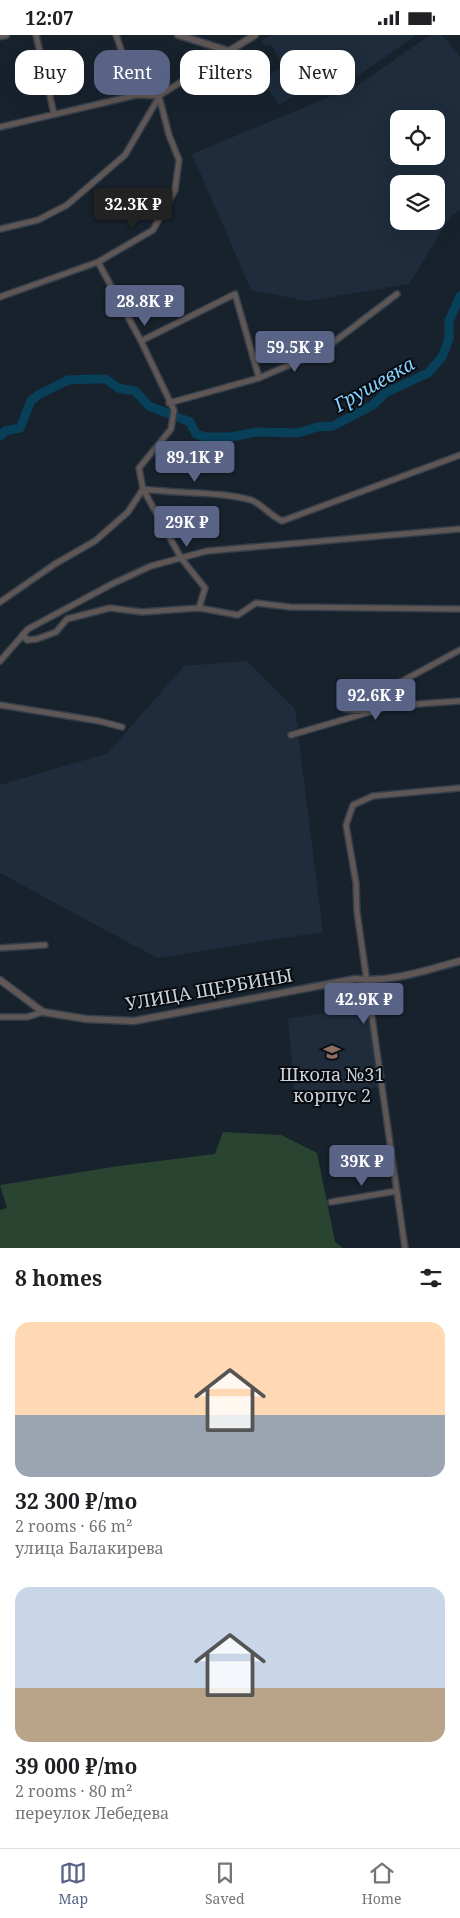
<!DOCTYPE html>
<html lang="en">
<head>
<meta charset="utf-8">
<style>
  :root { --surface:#fff; --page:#f6f6f6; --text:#202124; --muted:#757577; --line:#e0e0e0; --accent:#596386 }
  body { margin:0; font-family:"Noto Serif",serif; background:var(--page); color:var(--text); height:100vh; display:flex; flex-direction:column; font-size:19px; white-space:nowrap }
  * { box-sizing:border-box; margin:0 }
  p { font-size:16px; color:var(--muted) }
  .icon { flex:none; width:28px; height:28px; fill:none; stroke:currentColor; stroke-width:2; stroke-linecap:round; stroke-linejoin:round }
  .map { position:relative; height:1213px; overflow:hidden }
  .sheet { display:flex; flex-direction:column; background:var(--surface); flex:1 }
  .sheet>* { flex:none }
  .top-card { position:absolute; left:15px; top:15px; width:430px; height:45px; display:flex; gap:10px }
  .controls { position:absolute; left:390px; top:75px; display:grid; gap:10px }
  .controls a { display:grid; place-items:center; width:55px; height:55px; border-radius:10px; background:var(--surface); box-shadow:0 5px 20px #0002; font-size:25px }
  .price { position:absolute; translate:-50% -42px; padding:0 11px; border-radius:5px; background:var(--accent); color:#fff; font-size:16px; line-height:32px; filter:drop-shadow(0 1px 2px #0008) }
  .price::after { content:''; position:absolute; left:50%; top:30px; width:15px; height:11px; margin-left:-8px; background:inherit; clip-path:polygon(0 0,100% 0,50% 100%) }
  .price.current { background:#222; color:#fff }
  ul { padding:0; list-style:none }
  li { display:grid; align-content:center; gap:10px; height:265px; padding:0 15px }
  li span { display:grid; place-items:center; height:155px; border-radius:15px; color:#555 }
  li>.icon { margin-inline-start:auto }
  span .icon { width:90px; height:90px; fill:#fffc; stroke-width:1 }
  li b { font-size:21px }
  h2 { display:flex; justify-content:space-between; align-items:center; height:60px; padding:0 15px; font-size:21px }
  .chip { padding:0 18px; border-radius:15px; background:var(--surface); box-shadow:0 5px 20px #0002; font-size:18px; line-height:45px }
  .chip.current { background:var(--accent); color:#fff }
  .status { display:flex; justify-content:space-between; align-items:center; height:35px; padding:0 25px; background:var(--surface); direction:ltr }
  .status svg { height:14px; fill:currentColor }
  .menu { display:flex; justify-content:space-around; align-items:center; height:70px; border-top:1px solid var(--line); background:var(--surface); font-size:14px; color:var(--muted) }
  .menu a { display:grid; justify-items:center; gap:2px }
  .menu .current { color:var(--accent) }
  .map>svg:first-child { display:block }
</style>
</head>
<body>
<div class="status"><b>12:07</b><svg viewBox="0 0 49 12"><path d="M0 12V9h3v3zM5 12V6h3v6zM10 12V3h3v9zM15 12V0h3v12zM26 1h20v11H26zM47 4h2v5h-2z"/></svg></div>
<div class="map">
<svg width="460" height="1213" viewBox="0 0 460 1213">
  <rect width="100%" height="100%" fill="#18222d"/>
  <path fill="#1e2c3c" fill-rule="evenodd" d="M272 0H416L355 43 344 28 279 70 262 45 284 31 270 9 265 12 261 6Z
    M430 0H442L460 22V175L451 181 409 249 307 266 251 255 192 119 358 50ZM399 84H436V121H399ZM399 149H436V186H399Z
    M247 626 295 674 323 897 157 923 0 838V750L108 718 184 631Z
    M367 973 379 1052 295 1064 288 983Z"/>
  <path fill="#2a4432" d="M223 1097 281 1100 317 1118 335 1207 343 1213H0V1175L7 1173 0 1150 119 1131 215 1119Z"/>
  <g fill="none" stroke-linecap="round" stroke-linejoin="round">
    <path stroke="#08405a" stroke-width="9" d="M0 401 5 396 20 393 31 366 38 360 68 345 93 344H106L118 353 135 356 149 371 190 387 196 399 205 402H231L257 397 298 398 317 392 333 391 373 370 385 358 428 338 442 322 449 304V286L460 261"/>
    <g stroke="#353e49" stroke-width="8">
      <path id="minor" d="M36 0 54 79
        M116 0 137 60
        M0 92 137 60 159 61 229 16
        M0 194 38 185 67 170 125 120 159 62
        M98 227 141 306 174 375 171 394 139 433 143 454C179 459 216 456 251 465 260 468 271 481 282 486L460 420
        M0 262 98 227 153 195 175 155 179 125 169 100 159 61
        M141 306 235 259 259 343
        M169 368 259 343 322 316 397 259
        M0 567 55 529 95 506 128 477 143 454 181 523 205 553 199 573
        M23 599 27 605 37 604 56 597 67 584 110 573 142 577 199 573 238 580 256 568 290 572 460 574
        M0 626 28 594 112 549 151 531 207 516 460 494
        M0 670 99 686 122 692
        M369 677 344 674 343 670 395 650 460 615
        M291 700 390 671 460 666
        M0 913 45 910
        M0 982H27L43 977
        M331 1167 397 1156
        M405 1213 357 877 356 848 346 790 353 770 373 761 460 753"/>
    </g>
    <g stroke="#353e49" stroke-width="9">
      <path id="tertiary" d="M178 0 229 16 255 0
        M0 1 6 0
        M0 945 43 977 86 984 134 986 355 944C389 948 427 935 460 926"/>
    </g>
    <use href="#minor" stroke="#5f5755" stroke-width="5"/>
    <use href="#tertiary" stroke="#5f5755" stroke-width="6"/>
  </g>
  <defs>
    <g id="school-bare" transform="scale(1.35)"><path d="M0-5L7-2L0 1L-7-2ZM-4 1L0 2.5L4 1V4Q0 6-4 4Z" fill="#8d6e63" stroke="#070b10" stroke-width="2.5" paint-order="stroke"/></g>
  </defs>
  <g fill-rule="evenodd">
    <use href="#school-bare" x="332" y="1017"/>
  </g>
  <g text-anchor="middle" stroke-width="4" stroke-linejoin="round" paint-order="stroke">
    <g font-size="18" fill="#ccd3da" stroke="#070b10">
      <text transform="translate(209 955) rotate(-10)" y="6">УЛИЦА ЩЕРБИНЫ</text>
    </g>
    <g font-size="18" fill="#ccd3da" stroke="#070b10">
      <text x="332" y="1046">Школа №31<tspan x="332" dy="21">корпус 2</tspan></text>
    </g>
    <g font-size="19" font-style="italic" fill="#83d1fe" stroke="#070b10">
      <text transform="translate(374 349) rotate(-30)" y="7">Грушевка</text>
    </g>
  </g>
</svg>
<div class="controls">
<a><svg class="icon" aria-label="locate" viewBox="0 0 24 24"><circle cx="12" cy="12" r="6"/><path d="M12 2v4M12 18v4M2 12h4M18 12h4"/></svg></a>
<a><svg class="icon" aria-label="layers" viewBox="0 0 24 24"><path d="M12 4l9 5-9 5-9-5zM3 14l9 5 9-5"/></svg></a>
</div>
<b class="price current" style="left:133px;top:195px">32.3K ₽</b>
<b class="price" style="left:145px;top:292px">28.8K ₽</b>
<b class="price" style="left:295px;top:338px">59.5K ₽</b>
<b class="price" style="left:195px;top:448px">89.1K ₽</b>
<b class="price" style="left:187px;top:513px">29K ₽</b>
<b class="price" style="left:376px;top:686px">92.6K ₽</b>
<b class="price" style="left:364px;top:990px">42.9K ₽</b>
<b class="price" style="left:362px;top:1152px">39K ₽</b>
<div class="top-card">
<a class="chip">Buy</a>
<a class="chip current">Rent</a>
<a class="chip">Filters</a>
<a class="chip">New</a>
</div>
</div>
<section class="sheet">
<h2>8 homes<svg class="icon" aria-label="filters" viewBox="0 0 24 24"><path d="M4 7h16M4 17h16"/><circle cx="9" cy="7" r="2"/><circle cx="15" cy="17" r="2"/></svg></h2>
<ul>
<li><span style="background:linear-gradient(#ffd9b3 60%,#9aa5b1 0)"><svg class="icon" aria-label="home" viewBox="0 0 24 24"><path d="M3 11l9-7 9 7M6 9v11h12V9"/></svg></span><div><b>32 300 ₽/mo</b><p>2 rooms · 66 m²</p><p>улица Балакирева</p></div></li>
<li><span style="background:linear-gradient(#c9d6e8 65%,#b9a48a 0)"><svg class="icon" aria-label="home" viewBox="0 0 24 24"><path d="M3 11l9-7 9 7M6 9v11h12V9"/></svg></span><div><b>39 000 ₽/mo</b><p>2 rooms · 80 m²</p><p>переулок Лебедева</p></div></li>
</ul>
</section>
<nav class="menu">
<a class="current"><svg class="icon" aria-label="map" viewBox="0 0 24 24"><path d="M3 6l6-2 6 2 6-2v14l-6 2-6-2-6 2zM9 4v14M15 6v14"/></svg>Map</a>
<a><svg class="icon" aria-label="saved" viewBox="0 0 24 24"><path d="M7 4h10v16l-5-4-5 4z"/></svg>Saved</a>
<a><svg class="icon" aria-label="home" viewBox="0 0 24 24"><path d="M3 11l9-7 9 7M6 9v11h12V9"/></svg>Home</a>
</nav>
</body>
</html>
